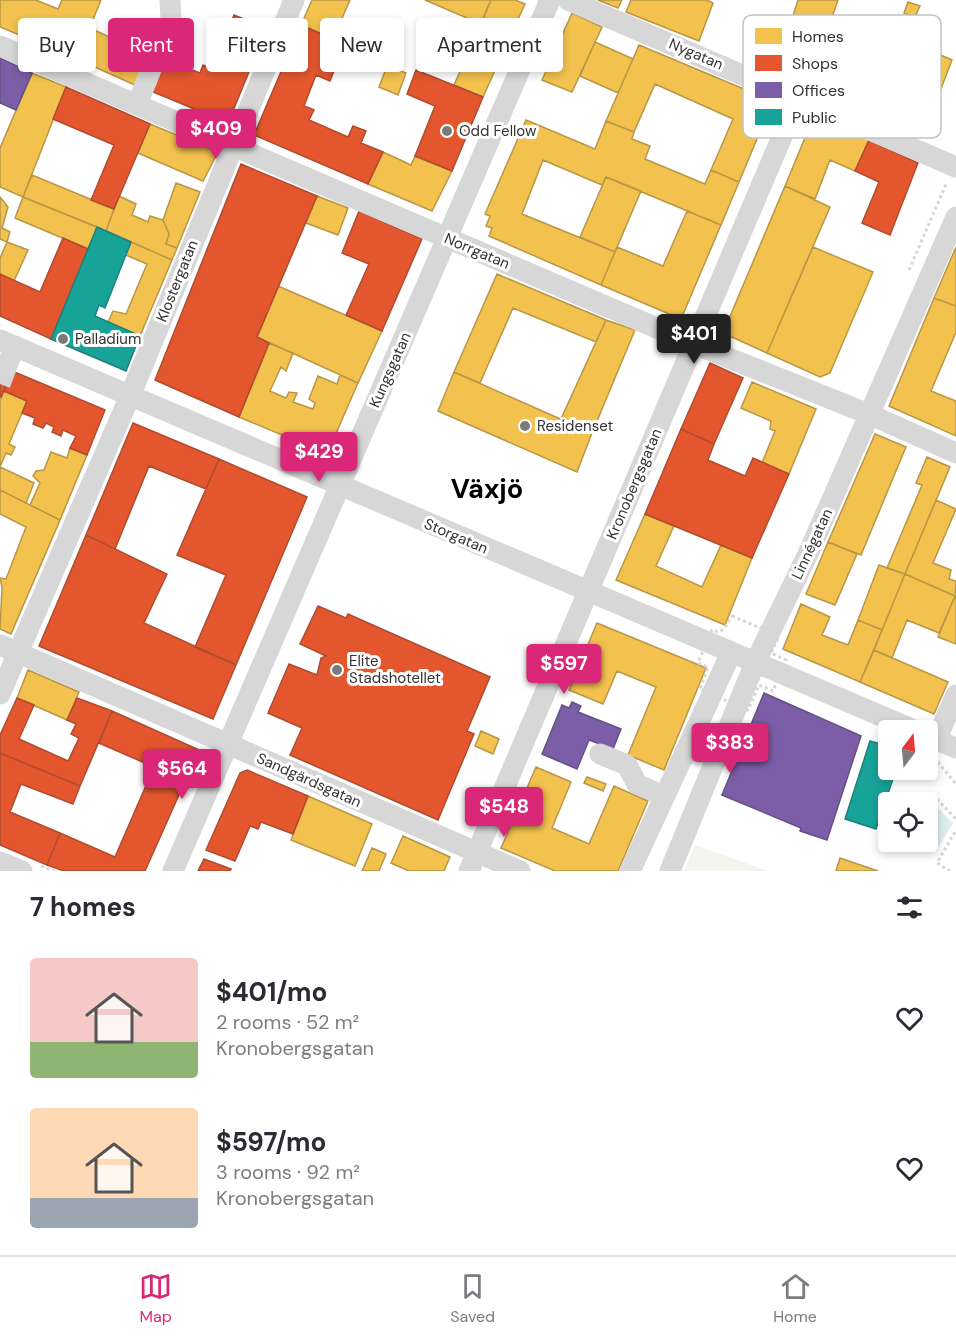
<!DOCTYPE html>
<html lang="en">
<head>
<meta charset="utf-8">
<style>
  :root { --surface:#fff; --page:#f2f2f3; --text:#2b2b33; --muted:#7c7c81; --line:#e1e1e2; --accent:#db2777 }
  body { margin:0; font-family:"DM Sans",sans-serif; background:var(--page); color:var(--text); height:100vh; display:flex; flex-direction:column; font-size:22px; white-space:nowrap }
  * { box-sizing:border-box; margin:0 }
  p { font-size:20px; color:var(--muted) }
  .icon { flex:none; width:33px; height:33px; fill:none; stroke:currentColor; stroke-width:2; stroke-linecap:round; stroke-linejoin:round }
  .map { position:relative; height:871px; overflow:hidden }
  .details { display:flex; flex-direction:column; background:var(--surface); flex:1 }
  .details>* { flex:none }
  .guide { position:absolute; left:18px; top:18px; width:600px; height:54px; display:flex; gap:12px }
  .needle { width:39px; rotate:16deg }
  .fabs { position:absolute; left:878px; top:720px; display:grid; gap:12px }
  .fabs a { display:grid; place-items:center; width:60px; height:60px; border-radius:6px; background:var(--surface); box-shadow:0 3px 9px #0003; font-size:30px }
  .price { position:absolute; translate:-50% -51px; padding:0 14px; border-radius:6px; background:var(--accent); color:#fff; font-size:20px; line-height:39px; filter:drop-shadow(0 2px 3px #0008) }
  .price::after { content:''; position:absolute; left:50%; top:36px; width:18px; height:14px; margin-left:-9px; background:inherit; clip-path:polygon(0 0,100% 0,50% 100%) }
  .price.active { background:#222; color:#fff }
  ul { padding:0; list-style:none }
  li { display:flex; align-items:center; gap:18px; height:150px; padding:0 30px }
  li span { display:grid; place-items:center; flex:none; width:168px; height:120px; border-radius:6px; color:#555 }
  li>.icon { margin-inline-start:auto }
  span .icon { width:72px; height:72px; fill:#fffc; stroke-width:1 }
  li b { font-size:26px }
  h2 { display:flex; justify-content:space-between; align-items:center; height:72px; padding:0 30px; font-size:26px }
  .pill { padding:0 21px; border-radius:6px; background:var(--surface); box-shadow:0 3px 9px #0003; font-size:21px; line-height:54px }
  .pill.active { background:var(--accent); color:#fff }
  .tabs { display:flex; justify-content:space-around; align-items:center; height:84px; border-top:2px solid var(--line); background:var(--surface); font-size:16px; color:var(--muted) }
  .tabs a { display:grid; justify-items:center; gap:3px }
  .tabs .active { color:var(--accent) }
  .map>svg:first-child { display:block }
</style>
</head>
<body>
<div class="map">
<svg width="956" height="871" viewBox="0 0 956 871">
  <rect width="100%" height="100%" fill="#fff"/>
  <path fill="#f1f5ed" d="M695 845 768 871H684Z"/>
  <path fill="#ddebf3" d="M938 808 953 823 936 851 920 842H927V826Z"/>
  <path fill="#f2c14e" stroke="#b99646" stroke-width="1.5" d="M0 0H36L58 9 62 0H101L77 59 0 27Z
    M312 0H350L333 39 301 25Z
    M425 0H491L481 24Z
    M491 0H515L525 4 483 97 454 85Z
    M598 0H622L618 8Z
    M631 0H707L713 3 699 41 626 12Z
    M798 0H838L828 29 835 31 831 41 858 50 848 82 779 60Z
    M908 2 920 6 915 17 904 13Z
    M572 13 602 27 572 92 542 80Z
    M90 28 150 56 137 86 77 59Z
    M595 42 633 59 618 93 580 76Z
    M639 45 763 97 761 105 770 108 739 182 711 170 733 119 655 84 634 132 606 121Z
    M920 46 952 60 928 123 894 109Z
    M387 66 406 73 398 95 379 87Z
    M32 73 66 87 23 197 0 187V148Z
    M814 116 869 140 855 171 830 160 815 199 785 186Z
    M526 120 595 149 606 121 634 132 632 139 650 146 645 159 705 184 711 170 739 182 721 225 606 177 602 185 543 160 522 214 615 252 601 285 489 236 492 228 486 226 490 216 485 214Z
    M150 124 218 152 203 181 138 153Z
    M383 152 411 165 415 156 452 171 432 211 368 184Z
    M32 175 114 209 106 231 23 197Z
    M606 177 641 191 615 252 580 237Z
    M176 183 200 192 177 248 166 244 169 234 163 220Z
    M785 186 830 207 767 353 723 333Z
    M119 196 136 204 132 215 148 222 150 216 163 220 169 234 166 244 177 248 172 260 106 231Z
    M317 196 348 208 338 235 306 223Z
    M0 197 8 207 2 228 10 232 7 242 0 239Z
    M23 197 97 227 88 249 15 218Z
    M687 211 721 225 681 319 601 285 617 247 663 266Z
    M7 242 28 250 14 281 0 274V258Z
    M131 242 172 260 140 336 108 322 113 311 126 314 147 264 126 255Z
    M813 247 873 272 830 373 820 377 767 353Z
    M956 247V306L934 298Z
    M497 274 606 320 596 342 513 308 480 383 454 372Z
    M278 286 382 331 358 383 257 337Z
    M934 298 956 306V332L931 391 956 401V436L889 406Z
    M606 320 635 330 592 433 561 419Z
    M269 343 293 353 286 371 281 367 270 391 286 398 289 392 297 393 293 402 313 409 315 403 309 399 318 376 337 384 340 375 358 383 327 454 239 417Z
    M454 372 592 433 577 472 438 411Z
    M752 382 816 409 789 474 762 463 775 431 770 429 771 421 741 408Z
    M4 391 27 401 9 444 15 447 11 455 6 453 0 467 34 483 26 503 0 490V401Z
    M875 434 906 447 861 555 828 542Z
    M70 448 87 455 60 520 30 505 40 483 33 476 36 471 44 470 51 452 67 458Z
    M927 457 950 467 905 574 887 568 922 485 916 483Z
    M0 490 60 520 11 634 0 629 2 587 0 578 6 579 26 527 0 514Z
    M936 500 956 509 933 563 951 570 949 579 956 581 955 596 905 574Z
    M645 514 674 526 656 566 702 587 721 545 752 558 725 625 616 580Z
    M828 542 857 554 835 605 806 594Z
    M879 565 905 574 882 630 858 620Z
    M905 574 955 596 939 633 907 620 892 658 874 650Z
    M955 596H956V644L938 637Z
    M801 604 830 617 822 635 848 645 858 620 882 630 860 682 783 649Z
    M597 623 706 668 664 770 628 755 656 687 617 671 603 704 569 690Z
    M874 650 948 682 934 714 860 682Z
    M28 670 79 692 67 720 17 698Z
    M481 731 499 739 493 754 475 746Z
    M536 767 571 782 552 828 589 844 614 786 648 801 618 871H555L501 848Z
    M587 777 606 784 603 791 584 783Z
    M308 796 372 824 355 866 291 840Z
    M403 836 450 857 444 871H409L391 863Z
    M372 848 386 854 379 871H362Z
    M840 858 878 871H836Z"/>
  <path fill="#e4572e" stroke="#af4c30" stroke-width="1.5" d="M234 15 267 28 228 123 151 91 166 53 172 55 169 61 200 73 203 65 212 69Z
    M301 25 333 39 324 60 336 66 330 81 316 75 304 106 314 110 309 120 348 137 353 126 366 131 361 143 383 152 368 184 254 135Z
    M416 70 483 97 452 171 415 156 435 106 407 94Z
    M66 87 150 124 114 209 91 200 114 145 53 119Z
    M869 140 918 163 890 235 862 223 879 182 855 171Z
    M241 164 317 196 257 337 269 343 239 417 155 380Z
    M359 211 422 239 382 331 346 315 369 264 342 253Z
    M63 238 88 249 51 339 0 316V274L40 292Z
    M710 363 743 378 714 444 681 429Z
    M0 366 12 371 1 397H0Z
    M12 371 105 410 87 455 70 448 76 436 63 430 61 436 52 432 54 427 46 423 43 428 33 424 35 418 22 413 27 401 4 391Z
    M133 423 219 459 206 489 149 466 115 549 86 535Z
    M681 429 714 444 708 460 745 476 753 458 789 474 752 558 645 514Z
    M219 459 307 497 236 665 195 647 226 575 177 555Z
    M86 535 167 574 144 623 236 665 213 719 39 646Z
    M318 606 346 618 348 614 490 677 467 731 474 734 438 820 290 755 302 728 268 713 289 664 317 675 321 658 326 656 300 644Z
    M17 698 34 705 19 739 68 761 79 738 71 734 76 724 67 720 77 698 112 711 80 786 0 753V735Z
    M112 711 199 750 145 871H64L47 865 60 833 115 857 154 767 99 743Z
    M0 753 80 786 73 804 21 784 10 812 60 833 47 865 0 845Z
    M247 770 308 796 293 834 261 822 258 829 250 826 235 861 206 850 240 773Z
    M204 859 231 869 230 871H198Z"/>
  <path fill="#7b5ea7" stroke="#655184" stroke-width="1.5" d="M0 58 32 73 16 110 0 103Z
    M764 693 861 736 827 840 800 831 801 828 722 795Z
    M572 702 581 706 578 712 621 729 613 749 589 740 577 769 542 754 562 705 569 708Z"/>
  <path fill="#17a398" stroke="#1f817a" stroke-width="1.5" d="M97 227 131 242 105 308 99 305 95 316 140 336 126 371 51 339Z
    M870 741 888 746V770H896L876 829 845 819Z"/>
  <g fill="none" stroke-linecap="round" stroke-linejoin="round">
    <path stroke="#d6d6d6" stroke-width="21" stroke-dasharray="21 10" stroke-linecap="butt" d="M0 384 6 368"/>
    <path stroke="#d6d6d6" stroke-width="3" stroke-dasharray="3 3" stroke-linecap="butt" d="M909 270 947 182
      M732 616 779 636 771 653 786 660 773 691 759 685 748 710 700 689 708 667 698 663 712 630 718 632 724 629Z
      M938 762 956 784
      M927 810 935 797 956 819
      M41 866 54 871
      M950 871 937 863 956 830"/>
    <path stroke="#d7d7d7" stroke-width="21" d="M568 0 956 167
      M0 46 694 344 871 415 956 453
      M137 105 171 19 170 0
      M0 340 914 730
      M6 368 15 346
      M0 645 520 871
      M0 694 130 396 294 0
      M927 736 956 748
      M936 740 956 695
      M600 754 627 765 637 784 664 796
      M0 862 22 871
      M173 871 550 0
      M469 871 799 97
      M630 871 731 653
      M670 871 755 663 808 554 956 217"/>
  </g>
  <g fill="#7a7a7a" stroke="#fff" stroke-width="2">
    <circle cx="447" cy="131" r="6"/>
    <circle cx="63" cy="339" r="6"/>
    <circle cx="525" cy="426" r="6"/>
    <circle cx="337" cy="670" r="6"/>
  </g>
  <g text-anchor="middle" stroke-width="6" stroke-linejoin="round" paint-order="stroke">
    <g font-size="15" fill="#333" stroke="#fff">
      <text transform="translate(696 54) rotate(23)" y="5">Nygatan</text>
      <text transform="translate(477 251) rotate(23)" y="5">Norrgatan</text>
      <text transform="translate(177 281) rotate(-68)" y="5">Klostergatan</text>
      <text transform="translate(390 370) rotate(-66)" y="5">Kungsgatan</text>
      <text transform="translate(634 484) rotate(-67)" y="5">Kronobergsgatan</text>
      <text transform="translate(456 536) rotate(23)" y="5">Storgatan</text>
      <text transform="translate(812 544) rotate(-65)" y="5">Linnégatan</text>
      <text transform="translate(309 780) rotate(24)" y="5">Sandgärdsgatan</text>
    </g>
    <g font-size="15" fill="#333" stroke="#fff" text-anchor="start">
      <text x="459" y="136">Odd Fellow</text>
      <text x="75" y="344">Palladium</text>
      <text x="537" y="431">Residenset</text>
      <text x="349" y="666">Elite<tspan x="349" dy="17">Stadshotellet</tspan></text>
    </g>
    <g font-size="27" font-weight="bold" fill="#000" stroke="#fff">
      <text x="487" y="498">Växjö</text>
    </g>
  </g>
  <rect x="743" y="15" width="198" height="123" rx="9" fill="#fff" stroke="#c2c2c2" stroke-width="1.5"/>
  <rect x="755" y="28" width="27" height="16" fill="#f2c14e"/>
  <rect x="755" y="55" width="27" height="16" fill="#e4572e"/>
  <rect x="755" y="82" width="27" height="16" fill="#7b5ea7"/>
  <rect x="755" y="109" width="27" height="16" fill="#17a398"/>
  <g font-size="16" fill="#333">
    <text x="792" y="42">Homes</text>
    <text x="792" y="69">Shops</text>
    <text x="792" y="96">Offices</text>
    <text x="792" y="123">Public</text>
  </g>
</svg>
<div class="fabs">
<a><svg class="needle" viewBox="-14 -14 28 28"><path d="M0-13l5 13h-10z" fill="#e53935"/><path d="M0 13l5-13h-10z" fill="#7c7c81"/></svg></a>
<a><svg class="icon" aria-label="locate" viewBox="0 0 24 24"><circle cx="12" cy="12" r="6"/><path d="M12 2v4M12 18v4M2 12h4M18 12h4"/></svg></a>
</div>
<b class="price" style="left:216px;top:160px">$409</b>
<b class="price active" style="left:694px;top:365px">$401</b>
<b class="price" style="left:319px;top:483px">$429</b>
<b class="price" style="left:564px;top:695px">$597</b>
<b class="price" style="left:730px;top:774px">$383</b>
<b class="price" style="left:182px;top:800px">$564</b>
<b class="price" style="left:504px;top:838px">$548</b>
<div class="guide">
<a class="pill">Buy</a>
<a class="pill active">Rent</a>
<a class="pill">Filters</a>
<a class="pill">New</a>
<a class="pill">Apartment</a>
</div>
</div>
<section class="details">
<h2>7 homes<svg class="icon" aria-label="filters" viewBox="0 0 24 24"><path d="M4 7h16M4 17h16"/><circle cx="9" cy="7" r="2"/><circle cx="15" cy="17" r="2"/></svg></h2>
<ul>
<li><span style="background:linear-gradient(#f6c9c9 70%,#8fb573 0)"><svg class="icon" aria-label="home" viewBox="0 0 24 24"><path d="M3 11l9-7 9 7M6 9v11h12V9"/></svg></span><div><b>$401/mo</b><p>2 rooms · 52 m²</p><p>Kronobergsgatan</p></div><svg class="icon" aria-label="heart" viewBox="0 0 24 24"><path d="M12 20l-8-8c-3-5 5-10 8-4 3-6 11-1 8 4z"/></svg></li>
<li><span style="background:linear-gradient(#ffd9b3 75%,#9aa5b1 0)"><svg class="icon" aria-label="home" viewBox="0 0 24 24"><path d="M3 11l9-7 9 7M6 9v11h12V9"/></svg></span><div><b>$597/mo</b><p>3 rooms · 92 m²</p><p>Kronobergsgatan</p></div><svg class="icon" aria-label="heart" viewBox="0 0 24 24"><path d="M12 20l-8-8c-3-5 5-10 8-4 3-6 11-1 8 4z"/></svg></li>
</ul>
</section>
<nav class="tabs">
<a class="active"><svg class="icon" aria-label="map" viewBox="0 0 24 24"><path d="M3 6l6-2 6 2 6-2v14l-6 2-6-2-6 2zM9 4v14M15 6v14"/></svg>Map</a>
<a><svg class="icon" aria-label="saved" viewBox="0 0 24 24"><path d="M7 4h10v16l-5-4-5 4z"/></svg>Saved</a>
<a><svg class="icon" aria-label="home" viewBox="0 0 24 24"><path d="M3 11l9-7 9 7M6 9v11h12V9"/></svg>Home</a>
</nav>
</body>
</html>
